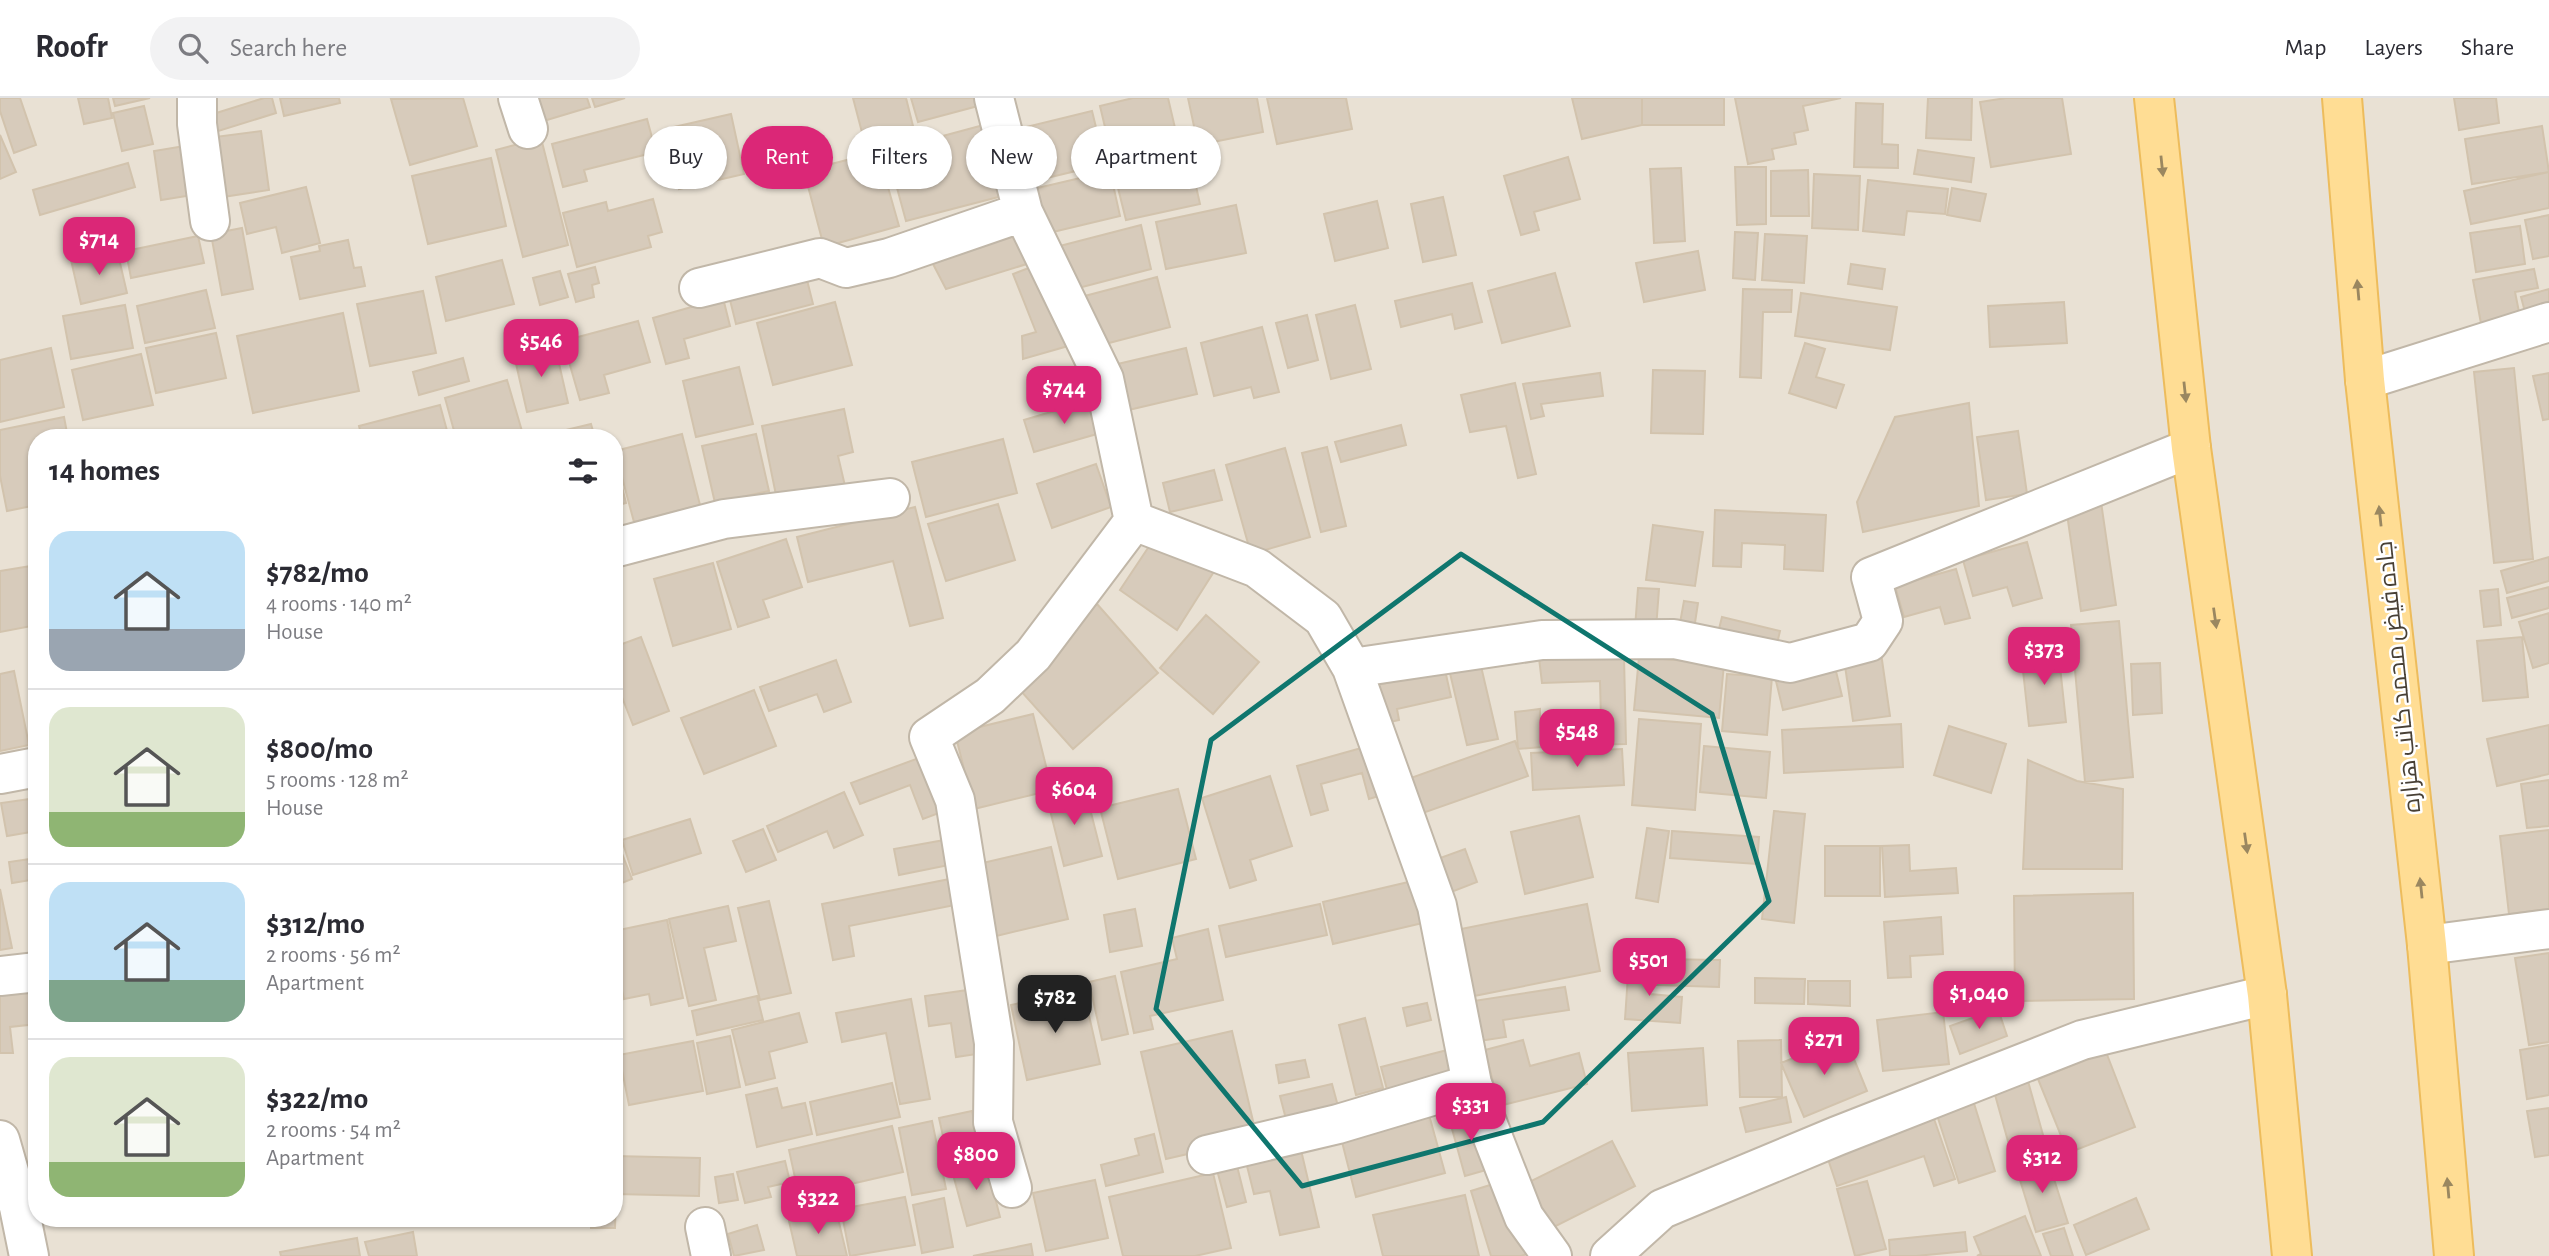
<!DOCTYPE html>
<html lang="en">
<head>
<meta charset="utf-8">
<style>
  :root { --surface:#fff; --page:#f2f2f3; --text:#2b2b33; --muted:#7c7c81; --line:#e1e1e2; --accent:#db2777 }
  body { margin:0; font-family:"Alegreya Sans",Cairo,sans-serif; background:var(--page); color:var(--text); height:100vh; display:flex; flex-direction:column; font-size:26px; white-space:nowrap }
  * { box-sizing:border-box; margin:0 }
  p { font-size:23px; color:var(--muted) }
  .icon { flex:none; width:38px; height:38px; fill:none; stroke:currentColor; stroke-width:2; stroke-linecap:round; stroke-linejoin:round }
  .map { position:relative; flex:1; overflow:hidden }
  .sheet { position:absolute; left:28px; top:331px; width:595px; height:798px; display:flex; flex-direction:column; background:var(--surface); border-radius:28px; box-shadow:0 2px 5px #0004 }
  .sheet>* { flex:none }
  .banner { position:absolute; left:644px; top:28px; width:665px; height:63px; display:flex; gap:14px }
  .price { position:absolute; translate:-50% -60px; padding:0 16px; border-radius:14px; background:var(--accent); color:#fff; font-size:23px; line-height:46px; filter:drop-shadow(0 2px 4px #0008) }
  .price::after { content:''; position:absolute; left:50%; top:42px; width:21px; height:16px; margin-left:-10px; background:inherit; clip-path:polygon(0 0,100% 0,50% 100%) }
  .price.current { background:#222; color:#fff }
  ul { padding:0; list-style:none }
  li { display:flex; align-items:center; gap:21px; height:175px; padding:0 21px }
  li+li { border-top:2px solid var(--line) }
  li span { display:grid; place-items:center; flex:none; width:196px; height:140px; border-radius:21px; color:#555 }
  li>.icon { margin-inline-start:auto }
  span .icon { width:84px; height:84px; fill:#fffc; stroke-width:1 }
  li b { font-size:30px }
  h2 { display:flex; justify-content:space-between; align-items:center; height:84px; padding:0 21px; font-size:30px }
  .tag { padding:0 24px; border-radius:32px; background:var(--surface); box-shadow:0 2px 5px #0004; font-size:24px; line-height:63px }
  .tag.current { background:var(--accent); color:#fff }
  header { display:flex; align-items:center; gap:42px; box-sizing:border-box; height:98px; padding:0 35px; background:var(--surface); border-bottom:2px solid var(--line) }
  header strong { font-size:33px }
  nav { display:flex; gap:38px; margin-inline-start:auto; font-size:24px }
  .search { width:490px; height:63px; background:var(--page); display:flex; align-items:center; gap:18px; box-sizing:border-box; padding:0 24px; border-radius:38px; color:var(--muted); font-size:26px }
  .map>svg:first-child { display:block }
</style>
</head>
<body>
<header>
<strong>Roofr</strong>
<div class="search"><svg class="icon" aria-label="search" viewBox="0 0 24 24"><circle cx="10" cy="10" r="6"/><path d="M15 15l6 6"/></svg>Search here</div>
<nav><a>Map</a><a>Layers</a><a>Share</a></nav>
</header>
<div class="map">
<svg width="2549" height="1158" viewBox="0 0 2549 1158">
  <rect width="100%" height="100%" fill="#f4f0e6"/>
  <path fill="#e9e1d4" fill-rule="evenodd" d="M0 0H2549V1158H0ZM37 340H614V1120H37Z"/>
  <path fill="#d7cbbb" stroke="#d2c3ad" stroke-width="2" d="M0 0H20L36 47 14 55 0 13Z
    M78 0H108L112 20 84 26Z
    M113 0H150L115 8Z
    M264 0H272L276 15 215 34 210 17Z
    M280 0H339L340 5 284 18Z
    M463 0 477 48 410 67 391 1Z
    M529 0H587L590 9 537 25Z
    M592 0H625L595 9Z
    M853 0H906L913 28 864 42Z
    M911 0H975L978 8 918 24Z
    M1133 0H1168L1179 47 1113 63 1100 8Z
    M1188 0H1257L1263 34 1198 47Z
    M1267 0H1346L1352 31 1277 46Z
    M1572 0H1642V27L1582 41Z
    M1642 0H1724V27H1642Z
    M1735 0H1841L1803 8 1808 32 1794 35 1796 46 1772 51 1774 61 1748 66Z
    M1928 0H1972L1971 42 1926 40Z
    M2006 0H2062L2071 56 1991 69 1980 4Z
    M2454 0H2496L2499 25 2459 32Z
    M1856 5 1883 6 1882 46 1898 47V70L1854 69Z
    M144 8 153 46 122 53 113 15Z
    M1092 13 1105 66 1026 85 1014 32Z
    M731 16 744 76 679 91 665 31Z
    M647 21 656 54 584 72 587 83 563 89 552 46Z
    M991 25 1010 96 906 123 887 53Z
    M2542 28 2549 74 2472 86 2465 41Z
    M261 33 269 92 216 100 207 40Z
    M0 37 16 74 0 81Z
    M541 40 568 147 523 159 496 52Z
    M191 47 199 96 161 102 154 53Z
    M1918 52 1974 60 1971 84 1914 76Z
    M1188 53 1200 106 1126 122 1113 70Z
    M878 54 899 128 824 149 804 73Z
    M1568 59 1580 101 1534 114 1539 132 1521 137 1504 78Z
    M491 60 506 128 428 146 412 78Z
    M128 65 135 89 40 117 33 92Z
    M1735 69H1766V126L1737 127Z
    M1681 70 1685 143 1654 145 1650 71Z
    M1808 72 1809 118H1771V73Z
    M1110 73 1120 118 1036 138 1025 93Z
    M2549 74V110L2471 126 2464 93Z
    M1814 76 1860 78 1858 132 1812 130Z
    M1868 82 1948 91 1945 116 1907 113 1904 137 1863 133Z
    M306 89 320 145 282 155 276 129 247 136 240 105Z
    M1952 90 1986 96 1980 123 1947 117Z
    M1443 99 1456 157 1423 164 1411 106Z
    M653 101 662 134 648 138 651 149 577 169 563 115 606 104 608 113Z
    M1377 103 1388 150 1335 163 1324 116Z
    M1236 107 1246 155 1166 171 1156 124Z
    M2549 117V158L2533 161 2525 122Z
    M1141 127 1151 171 1063 194 1052 150Z
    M2520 128 2525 166 2476 174 2470 135Z
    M242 130 253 191 222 197 211 136Z
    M1735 134 1758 135 1755 182 1733 180Z
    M1021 135 1030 165 946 191 932 164Z
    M1765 136 1807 138 1804 185 1762 182Z
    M198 138 204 165 131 180 126 153Z
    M348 142 354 170 361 169 365 188 300 201 291 159 320 153 319 148Z
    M117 152 127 195 81 206 71 162Z
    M1698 153 1705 192 1644 204 1636 165Z
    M502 162 514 206 446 223 436 179Z
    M1039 166 1075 246 1023 261 1022 238 1036 234 1013 176Z
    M1851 166 1885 171 1882 191 1848 186Z
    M595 169 599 185 592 187 594 199 576 204 568 176Z
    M2534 171 2538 190 2515 194 2521 224 2482 231 2473 182Z
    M560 173 568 199 540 207 533 180Z
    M1555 175 1570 228 1502 245 1488 193Z
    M806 178 813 206 736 226 729 198Z
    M1157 179 1170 229 1090 250 1077 200Z
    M1472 185 1482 224 1455 231 1452 216 1401 229 1395 203Z
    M1743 191 1792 192 1791 214H1763L1761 280 1740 279Z
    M2549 191V219L2528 225 2521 199Z
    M206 192 215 230 145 245 137 208Z
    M423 193 436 255 370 268 357 206Z
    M1801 195 1897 209 1890 252 1795 238Z
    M723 200 730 228 684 241 689 260 666 266 653 220Z
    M835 204 852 267 773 287 757 225Z
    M2064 204 2067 245 1990 249 1988 208Z
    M125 207 133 250 71 261 63 218Z
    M1355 207 1371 271 1331 281 1316 217Z
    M343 215 359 293 253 315 237 238Z
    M1307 217 1318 262 1288 270 1276 225Z
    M638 223 650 264 604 277 609 295 580 302 563 243Z
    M1262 229 1279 294 1254 300 1251 289 1214 298 1201 245Z
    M216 235 226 280 156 295 146 250Z
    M1805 245 1825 251 1816 279 1844 287 1836 310 1789 295Z
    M555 248 568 305 527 314 514 257Z
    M51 250 64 309 0 324V262Z
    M1186 250 1197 296 1120 314 1109 268Z
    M141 256 153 307 83 322 72 272Z
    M463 260 469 283 419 297 413 274Z
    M739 269 753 326 696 339 683 283Z
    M2514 270 2533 461 2494 465 2474 274Z
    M1653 272 1705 273 1703 336 1651 335Z
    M1600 275 1603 298 1541 306 1544 318 1531 321 1523 286Z
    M2549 275V321L2543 322 2533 278Z
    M507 282 524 340H456L445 300Z
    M1515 285 1536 376 1518 380 1506 328 1470 334 1461 297Z
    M1095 301 1104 334 1034 354 1024 322Z
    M1969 305 1979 408 1863 434 1857 404 1895 319Z
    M440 307 449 340H362L359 328Z
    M844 311 853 354 838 358 845 388 777 402 762 328Z
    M64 319 68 340H37V407L7 413 0 378V332Z
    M591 326 595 340H568L566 332Z
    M1401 327 1406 347 1341 364 1335 344Z
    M2018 333 2027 396 1986 402 1977 339Z
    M682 336 700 407 634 424 615 353Z
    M756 336 769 393 715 405 702 348Z
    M1003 341 1017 395 926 419 912 364Z
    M1327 349 1346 428 1321 434 1302 355Z
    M1285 350 1310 439 1251 456 1226 367Z
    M614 357 626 405 614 408Z
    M1096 366 1111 409 1052 430 1037 386Z
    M1214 372 1222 402 1170 414 1163 385Z
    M2101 404 2116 507 2081 513 2066 409Z
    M998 406 1015 462 946 483 928 426Z
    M915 409 943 520 910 528 893 463 808 484 797 439Z
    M1715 412 1826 417 1823 473 1784 471 1785 447 1742 445 1741 469 1713 468Z
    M1653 427 1703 434 1695 488 1646 482Z
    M786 441 802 489 763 502 769 519 738 529 717 464Z
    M2027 444 2042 500 2013 508 2007 489 1973 498 1963 462Z
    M1150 447 1215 472 1177 532 1120 492Z
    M2549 459V483L2507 495 2501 473Z
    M713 465 731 531 673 548 654 481Z
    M37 467V527L0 534V473Z
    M1956 471 1970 520 1945 526 1940 509 1904 519 1895 488Z
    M2549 489V510L2512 520 2507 500Z
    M1638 490 1659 491 1656 531 1635 530Z
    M2498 491 2501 527 2484 529 2480 493Z
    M1684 503 1698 505 1693 538 1678 536Z
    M1097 506 1158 575 1073 651 1012 583Z
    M2549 515V565L2533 570 2519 524Z
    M1206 517 1259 564 1213 616 1160 570Z
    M1722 519 1780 533 1775 554 1717 539Z
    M2119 523 2133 679 2085 684 2071 527Z
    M641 539 669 613 633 627 616 584H614V549Z
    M2522 539 2528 599 2483 603 2477 543Z
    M2058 550 2066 624 2029 628 2021 554Z
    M1881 555 1890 618 1853 623 1844 561Z
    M1624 559 1626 646 1574 647V622H1601L1600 583 1542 585 1539 560Z
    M1639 559 1724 566 1719 620 1634 612Z
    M836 562 851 604 824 614 817 596 769 613 760 589Z
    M1480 564 1498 641 1467 647 1449 571Z
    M1834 565 1842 598 1783 612 1775 579Z
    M2160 565 2162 615 2133 617 2131 566Z
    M1445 572 1451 599 1397 611 1399 622 1377 627 1368 589Z
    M14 573 29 647 0 653V576Z
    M1727 576 1772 579 1767 637 1722 633Z
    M754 592 776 648 704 676 681 620Z
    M1540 611V624L1564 622 1566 647 1518 651 1515 614Z
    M1033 616 1052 692 974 711 955 635Z
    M1639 621 1701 626 1695 712 1632 707Z
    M1901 626 1903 669 1784 675 1782 632Z
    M2549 627V676L2497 688 2487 641Z
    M1949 628 2006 646 1991 695 1934 677Z
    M1515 643 1528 678 1417 717 1405 682Z
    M1372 647 1385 696 1369 701 1362 675 1321 686 1328 712 1311 717 1297 668Z
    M1704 648 1770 654 1766 700 1700 694Z
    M1622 651 1624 687 1533 692 1531 655Z
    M927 657 947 712 923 721 910 687 860 706 851 685Z
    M2028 662 2077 683 2123 691 2122 771H2023Z
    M1270 678 1292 748 1250 762 1256 782 1230 790 1202 700Z
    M2549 682V728L2527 730 2521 686Z
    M1085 691 1102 758 1064 768 1047 700Z
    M1178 691 1196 761 1118 781 1100 710Z
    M844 694 863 737 834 750 827 733 778 754 767 728Z
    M37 700V733L7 738 1 705Z
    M1774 713 1805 716 1794 825 1762 821Z
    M1579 718 1593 779 1525 796 1511 734Z
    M690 721 701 755 633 777 622 742Z
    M1647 730 1669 733 1658 804 1636 800Z
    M763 731 776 762 746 774 733 743Z
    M2549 732V811L2509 816 2500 738Z
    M1672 733 1759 739 1757 766 1670 760Z
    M950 741 954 766 899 777 894 751Z
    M617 743 632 781 614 788V744Z
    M1909 747 1910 773 1956 770 1958 795 1885 799 1882 748Z
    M1825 748H1880V798H1825Z
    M1051 749 1068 821 992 839 974 767Z
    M1465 751 1477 784 1441 798 1429 764Z
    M37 760V781L12 785 9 764Z
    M960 779 965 805 849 828 854 858 833 862 822 806Z
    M1417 782 1427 824 1333 846 1323 804Z
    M37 785V840L29 786Z
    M0 791 12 850 0 852Z
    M2133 795 2134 901 2015 903 2014 798Z
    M769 803 791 895 760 902 738 810Z
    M1320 806 1327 837 1226 859 1219 828Z
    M1587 806 1600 873 1474 898 1461 831Z
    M728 808 736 843 704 850 716 902 689 908 669 821Z
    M1135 811 1142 848 1110 854 1104 817Z
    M1941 819 1943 856 1910 858 1911 879 1888 880 1884 824Z
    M667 822 683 900 651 907 649 896 624 901 614 858V833Z
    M1208 831 1223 902 1150 918 1153 931 1134 935 1121 874 1177 861 1172 840Z
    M2549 855V944L2529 947 2515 860Z
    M1657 861 1720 862 1719 889 1657 887Z
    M1629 863 1652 864 1650 896 1682 899 1680 925 1625 921Z
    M1115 878 1128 936 1102 942 1089 884Z
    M1755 880 1805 881 1804 906 1755 905Z
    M1808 883H1850V908L1808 906Z
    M1565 889 1569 912 1503 922 1506 939 1472 944 1467 904Z
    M1083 891 1100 966 1027 982 1011 907Z
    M968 892 977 956 956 959 951 925 929 928 925 898Z
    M37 893V926L10 929 13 955H0V897Z
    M757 898 763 922 697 937 692 913Z
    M911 901 930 1001 900 1006 886 935 842 944 836 915Z
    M1427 905 1431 922 1407 928 1403 910Z
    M1998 911 2007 938 1960 956 1950 928Z
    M1943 914 1949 966 1883 973 1877 922Z
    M799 915 807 944 769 954 775 980 746 987 732 932Z
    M1365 920 1383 990 1356 997 1339 927Z
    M1232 933 1257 1040 1166 1061 1141 954Z
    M730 938 740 989 707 996 697 945Z
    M1845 939 1867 993 1804 1019 1781 965Z
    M1523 942 1530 968 1579 955 1587 986 1499 1008 1485 952Z
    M1781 942 1782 999H1740L1738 943Z
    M693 943 703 993 629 1007 619 957Z
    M2549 947V997L2527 1001 2520 952Z
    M1455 950 1462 980 1389 999 1381 969Z
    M1703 950 1707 1007 1632 1013 1628 955Z
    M2106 954 2135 1029 2068 1055 2038 981Z
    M1305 962 1309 979 1279 985 1276 967Z
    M2026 976 2045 1044 2011 1054 1992 986Z
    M892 985 900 1019 817 1037 810 1004Z
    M1332 986 1339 1012 1287 1025 1280 998Z
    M777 990 782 1010 805 1005 812 1036 757 1049 746 997Z
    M1786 999 1791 1024 1746 1034 1740 1010Z
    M1972 999 1995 1073 1959 1085 1935 1011Z
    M2549 1010V1057L2535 1059 2527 1013Z
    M972 1013 981 1054 948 1061 939 1020Z
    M1428 1013 1445 1075 1356 1099 1340 1036Z
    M1478 1013 1493 1070 1465 1078 1449 1020Z
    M1933 1018 1955 1081 1934 1088 1924 1058 1837 1088 1826 1055Z
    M932 1023 946 1091 912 1097 899 1030Z
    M892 1028 903 1074 799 1098 789 1052Z
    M1154 1036 1163 1074 1106 1088 1101 1067 1139 1057 1135 1041Z
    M1612 1043 1635 1088 1548 1132 1525 1086Z
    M1301 1052 1319 1129 1280 1137 1270 1093 1254 1096 1246 1064Z
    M1234 1056 1246 1104 1227 1109 1214 1061Z
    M614 1058 700 1060 699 1098 616 1096 615 1130H591V1120H614Z
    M2047 1059 2068 1125 2036 1134 2016 1069Z
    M985 1060 1000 1119 967 1128 951 1069Z
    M785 1063 790 1084 768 1089 771 1099 745 1105 737 1074Z
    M1213 1075 1231 1150 1195 1158H1123L1109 1099Z
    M733 1076 738 1102 719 1105 715 1079Z
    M1095 1082 1108 1140 1046 1153 1033 1095Z
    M1506 1082 1530 1155 1521 1158H1491L1471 1093Z
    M1867 1083 1886 1151 1855 1158 1837 1091Z
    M1465 1097 1479 1158H1383L1373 1117Z
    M905 1099 915 1147 850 1158 841 1111Z
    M944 1100 953 1149 922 1155 913 1107Z
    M2136 1100 2149 1131 2086 1157 2074 1127Z
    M836 1112 847 1158H797L789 1123Z
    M2025 1118 2041 1158H1977L1981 1156 1974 1139Z
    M757 1127 764 1152 734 1158 728 1136Z
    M2064 1130 2073 1158H2051L2043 1136Z
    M413 1134 417 1158H369L365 1144Z
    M1965 1134 1967 1153 1916 1158H1890L1889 1142Z
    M357 1140 360 1158H281L280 1154Z
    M1031 1146 1033 1158H973Z"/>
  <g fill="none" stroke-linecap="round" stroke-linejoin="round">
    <g stroke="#c1b7a8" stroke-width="42">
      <path id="minor" d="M197 0V26L210 123
        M518 0 528 31
        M994 0 1023 114 1104 281 1134 423 1257 470 1323 520 1352 570 1437 808 1472 986 1524 1119 1552 1158
        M699 190 820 160 846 170 889 160 1023 114
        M2365 282 2549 224
        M614 450 724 421 890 400
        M1352 570 1542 542 1674 541 1790 565 1869 544 1883 523 1871 479 2191 350
        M0 676 37 669
        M2427 847 2549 831
        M0 878 37 874
        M0 1042 19 1109 29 1158
        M1207 1057 1338 1026 1472 986
        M1012 1090 993 1024 994 945 955 702 929 639 990 598 1033 557 1134 423
        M705 1129 711 1158
        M1610 1158 1662 1111 1837 1038 2082 942 2267 897"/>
    </g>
    <g stroke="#edbc5c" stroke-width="42">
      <path id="primary" d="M2154 0 2191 350 2267 897 2292 1158
        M2342 0 2365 282 2427 847 2454 1158"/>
    </g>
    <use href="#minor" stroke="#fff" stroke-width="38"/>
    <use href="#primary" stroke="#ffdd94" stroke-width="38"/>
  </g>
  <defs><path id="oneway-solid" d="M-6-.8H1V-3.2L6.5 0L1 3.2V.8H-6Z" transform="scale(1.75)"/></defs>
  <g fill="#9a8760">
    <use href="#oneway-solid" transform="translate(2162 68) rotate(84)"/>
    <use href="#oneway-solid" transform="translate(2358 192) rotate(-95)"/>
    <use href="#oneway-solid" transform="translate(2185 294) rotate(84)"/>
    <use href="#oneway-solid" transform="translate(2380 418) rotate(-96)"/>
    <use href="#oneway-solid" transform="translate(2215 520) rotate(82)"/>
    <use href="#oneway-solid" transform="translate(2246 745) rotate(82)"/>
    <use href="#oneway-solid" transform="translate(2421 790) rotate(-96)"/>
    <use href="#oneway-solid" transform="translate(2448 1090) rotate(-95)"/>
  </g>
  <path fill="none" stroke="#0f766e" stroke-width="5" stroke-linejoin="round" d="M1461 456 1712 616 1769 803 1543 1024 1302 1088 1156 911 1211 642Z"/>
  <g text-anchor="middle" stroke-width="5" stroke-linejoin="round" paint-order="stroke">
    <g font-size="24" fill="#484035" stroke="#fff">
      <text transform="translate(2398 579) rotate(-96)" y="8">جاده فیض محمد کاتب هزاره</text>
    </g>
  </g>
</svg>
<b class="price" style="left:99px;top:179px">$714</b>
<b class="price" style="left:541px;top:281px">$546</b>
<b class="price" style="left:1064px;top:328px">$744</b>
<b class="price" style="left:2044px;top:589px">$373</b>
<b class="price" style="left:1577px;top:671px">$548</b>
<b class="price" style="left:1074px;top:729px">$604</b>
<b class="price" style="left:1649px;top:900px">$501</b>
<b class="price" style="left:1979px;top:933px">$1,040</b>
<b class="price current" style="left:1055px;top:937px">$782</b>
<b class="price" style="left:1824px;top:979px">$271</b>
<b class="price" style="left:1471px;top:1045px">$331</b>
<b class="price" style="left:976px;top:1094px">$800</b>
<b class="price" style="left:2042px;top:1097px">$312</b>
<b class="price" style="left:818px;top:1138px">$322</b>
<div class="banner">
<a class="tag">Buy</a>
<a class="tag current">Rent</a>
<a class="tag">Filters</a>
<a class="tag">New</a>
<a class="tag">Apartment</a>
</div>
<section class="sheet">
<h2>14 homes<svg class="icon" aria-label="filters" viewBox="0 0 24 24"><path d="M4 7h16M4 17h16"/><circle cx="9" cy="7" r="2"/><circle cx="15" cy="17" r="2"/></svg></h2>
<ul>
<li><span style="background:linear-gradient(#bfe0f5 70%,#9aa5b1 0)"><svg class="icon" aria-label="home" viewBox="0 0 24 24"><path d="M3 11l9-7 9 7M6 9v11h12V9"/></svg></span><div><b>$782/mo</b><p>4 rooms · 140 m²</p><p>House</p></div></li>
<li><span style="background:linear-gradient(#dfe7d0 75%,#8fb573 0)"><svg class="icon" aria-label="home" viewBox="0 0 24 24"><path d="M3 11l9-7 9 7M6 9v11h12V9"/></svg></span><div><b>$800/mo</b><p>5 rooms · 128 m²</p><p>House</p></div></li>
<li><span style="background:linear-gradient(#bfe0f5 70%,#7fa58c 0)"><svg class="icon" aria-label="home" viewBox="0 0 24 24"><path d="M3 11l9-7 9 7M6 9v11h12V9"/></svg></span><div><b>$312/mo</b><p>2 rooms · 56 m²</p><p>Apartment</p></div></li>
<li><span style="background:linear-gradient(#dfe7d0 75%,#8fb573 0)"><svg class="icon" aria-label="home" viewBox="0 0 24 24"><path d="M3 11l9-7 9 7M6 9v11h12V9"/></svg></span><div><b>$322/mo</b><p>2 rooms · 54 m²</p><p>Apartment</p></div></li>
</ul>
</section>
</div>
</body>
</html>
